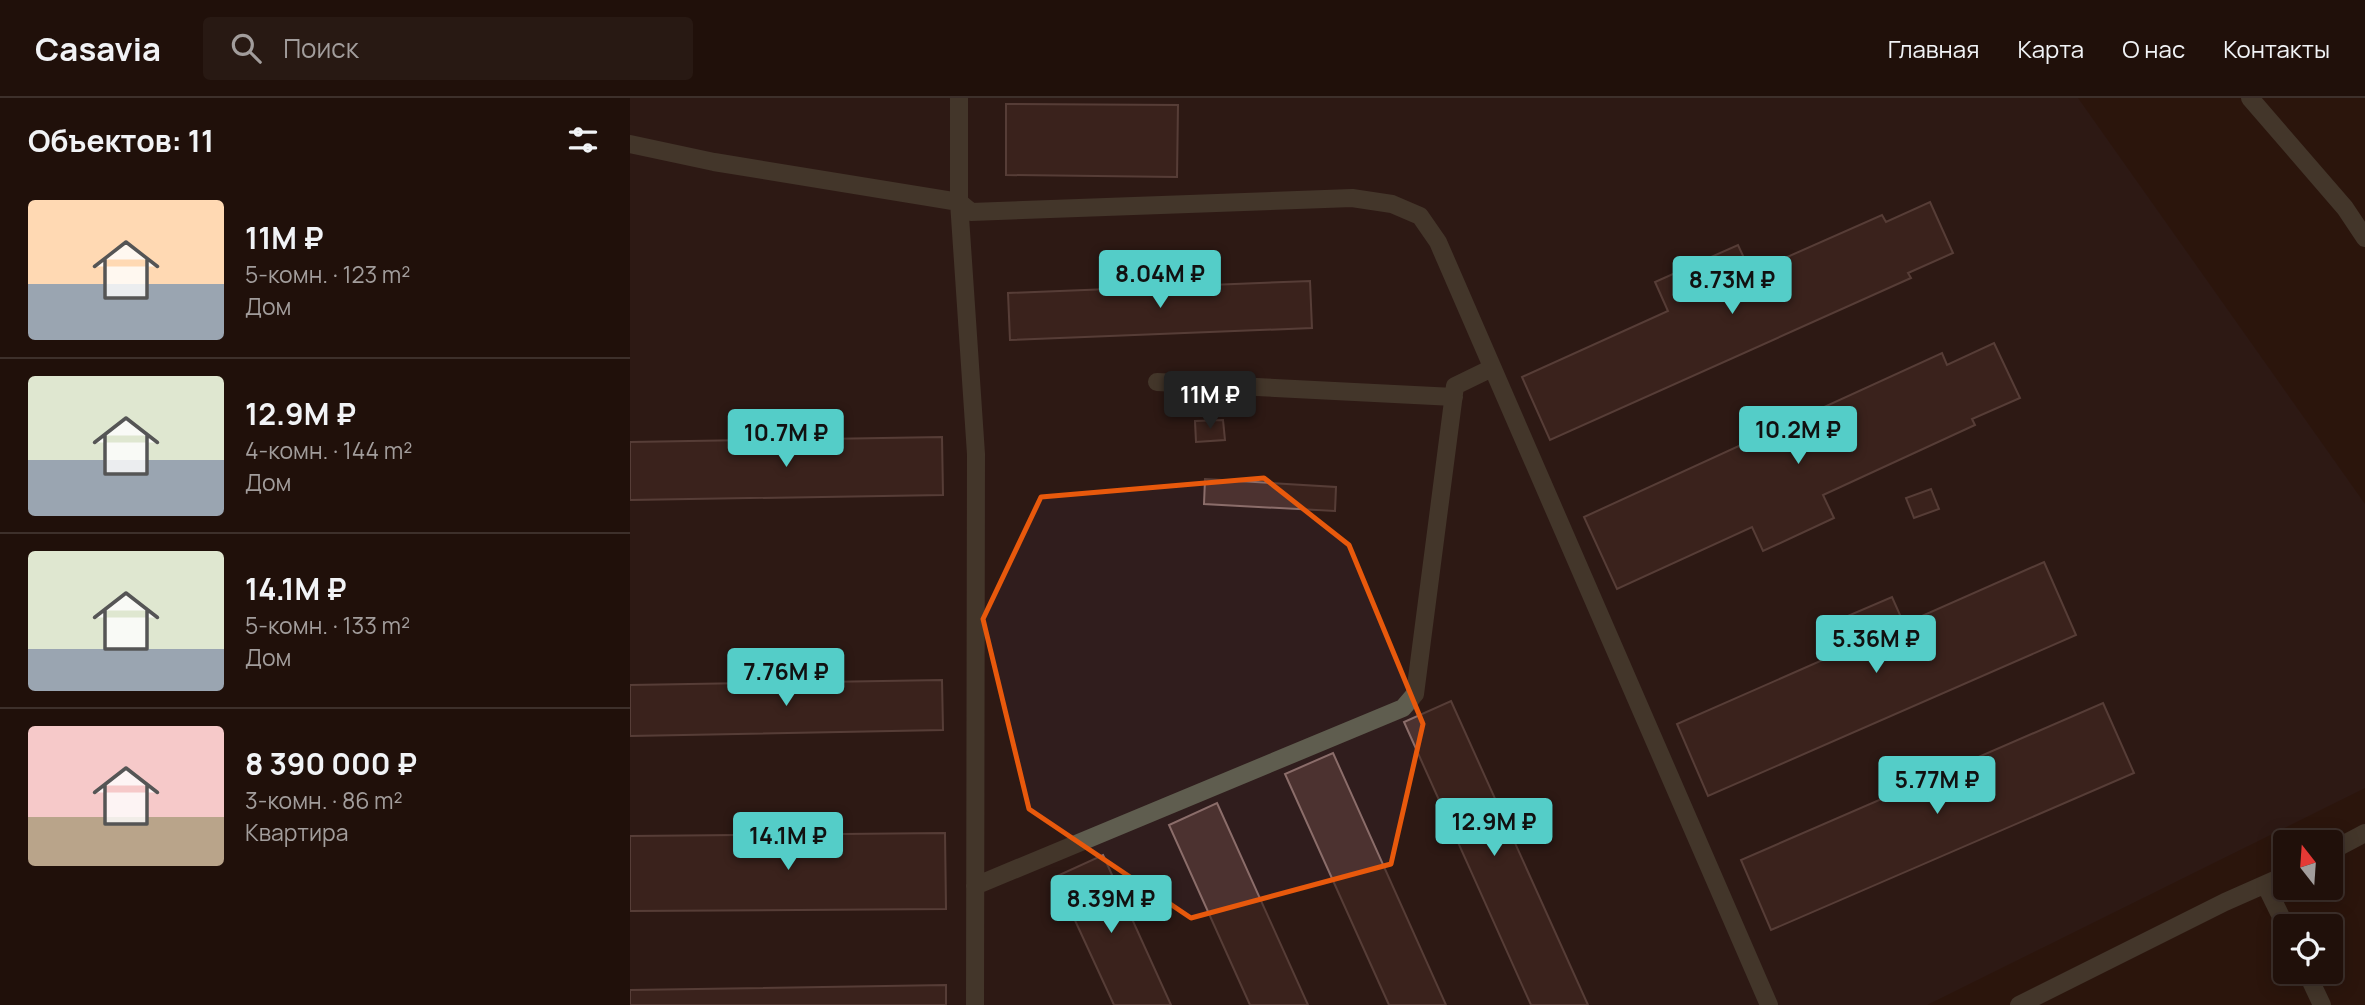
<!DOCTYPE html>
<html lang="ru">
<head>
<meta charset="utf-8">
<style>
  :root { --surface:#20100a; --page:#281913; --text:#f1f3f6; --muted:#a29d9c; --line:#3d302b; --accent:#54cdc8 }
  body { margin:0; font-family:Manrope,sans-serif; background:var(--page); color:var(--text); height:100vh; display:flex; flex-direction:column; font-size:26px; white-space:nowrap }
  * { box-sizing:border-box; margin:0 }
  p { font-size:23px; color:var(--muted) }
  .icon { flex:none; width:38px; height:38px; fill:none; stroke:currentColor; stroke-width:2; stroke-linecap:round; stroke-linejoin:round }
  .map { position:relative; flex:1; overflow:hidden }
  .side { display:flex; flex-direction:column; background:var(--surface); width:630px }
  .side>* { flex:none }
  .needle { width:46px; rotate:343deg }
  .buttons { position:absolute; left:1643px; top:732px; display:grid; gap:14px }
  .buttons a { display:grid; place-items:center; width:70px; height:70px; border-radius:7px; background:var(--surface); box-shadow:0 4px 18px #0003,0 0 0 2px var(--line); font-size:35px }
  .price { position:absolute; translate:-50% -60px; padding:0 16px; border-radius:7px; background:var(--accent); color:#111; font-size:23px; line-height:46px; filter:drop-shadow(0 2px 4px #0008) }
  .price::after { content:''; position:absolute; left:50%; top:42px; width:21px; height:16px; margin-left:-10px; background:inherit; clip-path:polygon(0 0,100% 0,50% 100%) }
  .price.on { background:#222; color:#fff }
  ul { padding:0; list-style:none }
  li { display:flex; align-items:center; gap:21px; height:175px; padding:0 28px }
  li+li { border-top:2px solid var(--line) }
  li span { display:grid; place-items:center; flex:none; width:196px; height:140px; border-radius:7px; color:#555 }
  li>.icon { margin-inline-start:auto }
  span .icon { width:84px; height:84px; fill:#fffc; stroke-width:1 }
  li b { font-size:30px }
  h2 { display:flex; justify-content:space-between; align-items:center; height:84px; padding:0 28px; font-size:30px }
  header { display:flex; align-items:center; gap:42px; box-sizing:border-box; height:98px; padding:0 35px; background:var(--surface); border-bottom:2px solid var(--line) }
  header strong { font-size:33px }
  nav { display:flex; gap:38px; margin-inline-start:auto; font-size:24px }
  .search { width:490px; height:63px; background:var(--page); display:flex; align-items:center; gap:18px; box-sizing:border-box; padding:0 24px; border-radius:7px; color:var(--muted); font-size:26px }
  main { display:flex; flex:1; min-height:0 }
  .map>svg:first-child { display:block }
</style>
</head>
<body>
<header>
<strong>Casavia</strong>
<div class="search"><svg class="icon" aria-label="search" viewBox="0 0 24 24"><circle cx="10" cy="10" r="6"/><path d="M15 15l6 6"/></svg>Поиск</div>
<nav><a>Главная</a><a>Карта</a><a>О нас</a><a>Контакты</a></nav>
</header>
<main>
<section class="side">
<h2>Объектов: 11<svg class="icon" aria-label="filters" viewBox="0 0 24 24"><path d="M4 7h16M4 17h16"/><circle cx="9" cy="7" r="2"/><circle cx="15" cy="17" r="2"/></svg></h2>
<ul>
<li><span style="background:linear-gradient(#ffd9b3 60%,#9aa5b1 0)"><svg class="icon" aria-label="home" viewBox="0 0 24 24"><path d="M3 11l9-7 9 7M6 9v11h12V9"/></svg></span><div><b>11M ₽</b><p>5-комн. · 123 m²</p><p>Дом</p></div></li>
<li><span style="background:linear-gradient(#dfe7d0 60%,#9aa5b1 0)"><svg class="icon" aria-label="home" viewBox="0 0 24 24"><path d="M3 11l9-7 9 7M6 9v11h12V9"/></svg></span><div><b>12.9M ₽</b><p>4-комн. · 144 m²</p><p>Дом</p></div></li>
<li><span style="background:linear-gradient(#dfe7d0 70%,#9aa5b1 0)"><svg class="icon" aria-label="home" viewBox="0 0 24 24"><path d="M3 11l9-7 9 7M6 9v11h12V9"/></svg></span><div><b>14.1M ₽</b><p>5-комн. · 133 m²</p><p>Дом</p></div></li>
<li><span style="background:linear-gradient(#f6c9c9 65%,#b9a48a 0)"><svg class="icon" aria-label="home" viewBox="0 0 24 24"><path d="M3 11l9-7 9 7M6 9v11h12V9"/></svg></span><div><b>8 390 000 ₽</b><p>3-комн. · 86 m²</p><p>Квартира</p></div></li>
</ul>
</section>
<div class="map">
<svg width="1735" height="907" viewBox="0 0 1735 907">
  <rect width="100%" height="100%" fill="#2b150d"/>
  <path fill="#301d1d" d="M0 0H1448L1735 406V690L1297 907H0Z"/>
  <path fill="#4c3230" stroke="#8b6d6a" stroke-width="2" d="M376 6 548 7 547 79 376 77Z
    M1300 104 1323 155 1278 175 1281 180 920 342 892 279 1038 213 1025 184 1108 147 1121 175 1252 117 1256 124Z
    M680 183 682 230 380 242 378 195Z
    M1364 245 1390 300 1342 321 1345 327 1193 397 1204 420 1133 453 1122 429 987 491 954 419 1312 255 1317 267Z
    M593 322 595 342 566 344 565 323Z
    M312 339 313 397 0 402V344Z
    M575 381 706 389 705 413 574 406Z
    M1301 391 1309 411 1284 420 1276 400Z
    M1414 464 1446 537 1078 698 1047 626 1204 557 1192 529 1262 499 1274 526Z
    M312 582 313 632 0 638V587Z
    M821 603 958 907H901L774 624Z
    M1473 605 1504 675 1141 832 1111 762Z
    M703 655 816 907H759L655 676Z
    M587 705 678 907H620L539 727Z
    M315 735 316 811 0 813V738Z
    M473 757 541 907H484L425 779Z
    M316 887V907H0V892Z"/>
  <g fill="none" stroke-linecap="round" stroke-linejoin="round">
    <path stroke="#5f5d4f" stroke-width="18" d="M329 0V104L346 356 345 907
      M1620 0 1715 110 1735 140
      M0 46 84 64 329 104 341 114 722 100 762 106 790 118 808 144 1139 907
      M527 284 824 299
      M1701 753 1735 735
      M345 788 773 610 785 596 825 288 862 270
      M1636 788 1656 829
      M1676 873 1692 907
      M1389 907 1595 804 1656 777"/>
  </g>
  <path d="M0 0H1735V907H0ZM634 380 719 447 793 626 761 766 561 820 399 711 353 521 411 399Z" fill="#2b150d" fill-opacity=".55" fill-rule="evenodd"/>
  <path fill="none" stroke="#e8590c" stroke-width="5" stroke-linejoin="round" d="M634 380 719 447 793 626 761 766 561 820 399 711 353 521 411 399Z"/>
</svg>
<div class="buttons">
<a><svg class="needle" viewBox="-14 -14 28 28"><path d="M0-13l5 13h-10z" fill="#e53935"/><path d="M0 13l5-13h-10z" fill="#a29d9c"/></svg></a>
<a><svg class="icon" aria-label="locate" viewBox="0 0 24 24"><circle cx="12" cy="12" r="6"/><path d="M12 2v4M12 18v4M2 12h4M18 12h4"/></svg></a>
</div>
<b class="price" style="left:530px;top:212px">8.04M ₽</b>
<b class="price" style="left:1102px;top:218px">8.73M ₽</b>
<b class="price on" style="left:580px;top:333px">11M ₽</b>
<b class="price" style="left:1168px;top:368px">10.2M ₽</b>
<b class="price" style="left:156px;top:371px">10.7M ₽</b>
<b class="price" style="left:1246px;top:577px">5.36M ₽</b>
<b class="price" style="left:156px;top:610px">7.76M ₽</b>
<b class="price" style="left:1307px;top:718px">5.77M ₽</b>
<b class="price" style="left:864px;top:760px">12.9M ₽</b>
<b class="price" style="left:158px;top:774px">14.1M ₽</b>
<b class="price" style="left:481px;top:837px">8.39M ₽</b>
</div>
</main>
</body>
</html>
